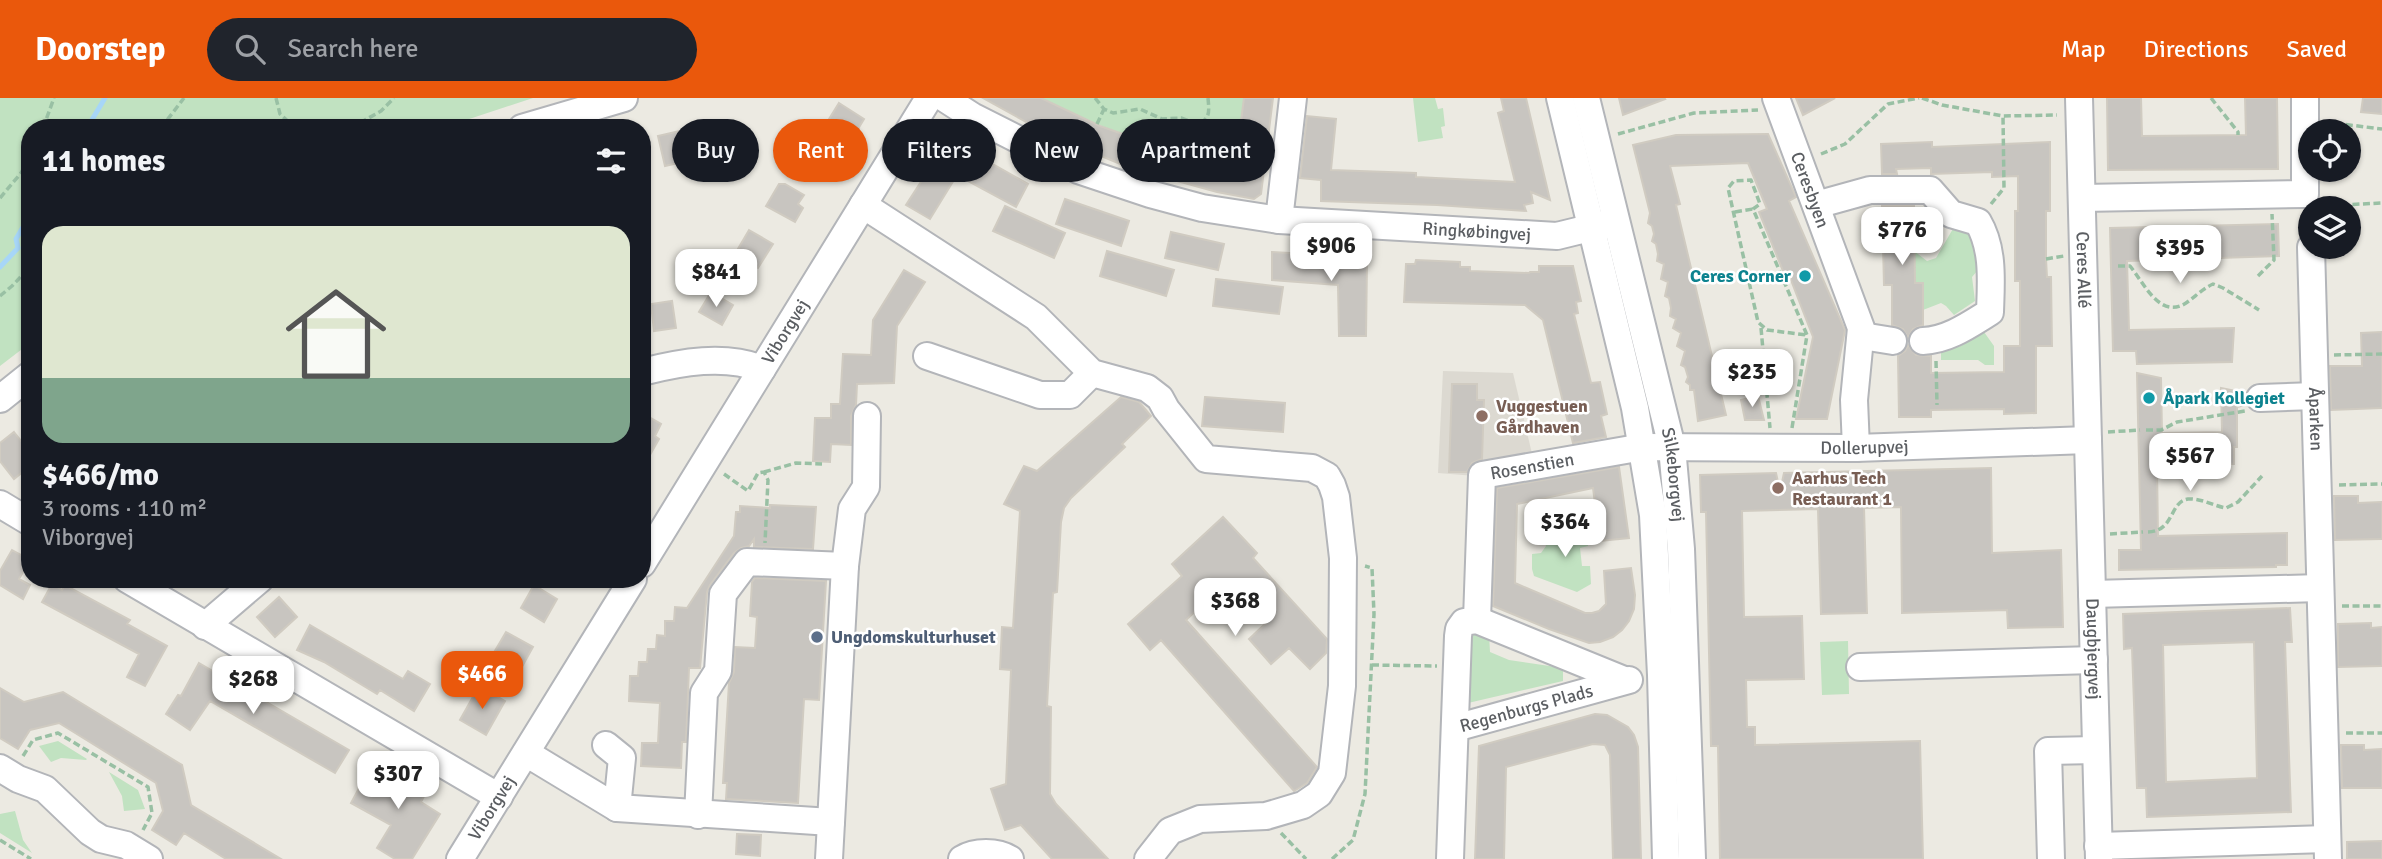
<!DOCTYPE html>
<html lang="en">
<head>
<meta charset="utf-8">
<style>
  :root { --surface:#171b24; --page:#20242c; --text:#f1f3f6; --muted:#9ea1a6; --accent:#ea580c }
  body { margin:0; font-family:Signika,sans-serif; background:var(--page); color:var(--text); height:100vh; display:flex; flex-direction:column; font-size:26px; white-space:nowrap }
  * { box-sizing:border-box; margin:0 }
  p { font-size:23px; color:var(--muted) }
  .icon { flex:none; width:38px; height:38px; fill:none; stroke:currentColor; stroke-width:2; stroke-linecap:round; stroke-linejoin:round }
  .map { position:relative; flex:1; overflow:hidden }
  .drawer { position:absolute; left:21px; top:21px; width:630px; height:469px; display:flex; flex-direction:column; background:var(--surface); border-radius:28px; box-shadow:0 2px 5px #0004 }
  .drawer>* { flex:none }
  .guide { position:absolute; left:672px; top:21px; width:665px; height:63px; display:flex; gap:14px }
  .fabs { position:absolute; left:2298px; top:21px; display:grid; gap:14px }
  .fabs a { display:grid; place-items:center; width:63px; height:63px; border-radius:50%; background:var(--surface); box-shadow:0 2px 5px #0004; font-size:35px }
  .price { position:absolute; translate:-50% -60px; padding:0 16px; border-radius:14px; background:#fff; color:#222; font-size:23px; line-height:46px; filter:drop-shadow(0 2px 4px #0008) }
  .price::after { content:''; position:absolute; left:50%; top:42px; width:21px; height:16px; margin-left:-10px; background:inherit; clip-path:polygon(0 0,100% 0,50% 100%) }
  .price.on { background:var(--accent); color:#fff }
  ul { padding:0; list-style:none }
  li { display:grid; align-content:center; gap:14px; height:371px; padding:0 21px }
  li span { display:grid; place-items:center; height:217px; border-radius:21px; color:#555 }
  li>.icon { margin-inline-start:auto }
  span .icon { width:126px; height:126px; fill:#fffc; stroke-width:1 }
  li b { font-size:30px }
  h2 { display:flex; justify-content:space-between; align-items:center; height:84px; padding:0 21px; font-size:30px }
  .pill { padding:0 24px; border-radius:32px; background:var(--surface); box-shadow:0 2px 5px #0004; font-size:24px; line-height:63px }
  .pill.on { background:var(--accent); color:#fff }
  header { display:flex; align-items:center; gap:42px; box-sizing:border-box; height:98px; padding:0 35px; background:var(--accent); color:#fff }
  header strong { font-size:33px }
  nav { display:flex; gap:38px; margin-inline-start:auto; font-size:24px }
  .search { width:490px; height:63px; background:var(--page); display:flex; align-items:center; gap:18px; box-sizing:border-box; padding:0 24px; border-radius:38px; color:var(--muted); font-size:26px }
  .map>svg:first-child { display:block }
</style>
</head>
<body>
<header>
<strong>Doorstep</strong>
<div class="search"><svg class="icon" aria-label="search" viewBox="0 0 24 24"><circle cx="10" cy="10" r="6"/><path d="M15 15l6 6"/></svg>Search here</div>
<nav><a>Map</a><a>Directions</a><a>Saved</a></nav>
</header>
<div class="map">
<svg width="2382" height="761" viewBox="0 0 2382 761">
  <rect width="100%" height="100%" fill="#eceae2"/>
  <path fill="#dcd9d1" d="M1443 273 1513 275 1533 360 1475 378 1438 375Z"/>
  <path fill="#c1e2c1" d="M0 0H533L442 30H30V245L0 268Z
    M1041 0H1244L1235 68C1168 55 1102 31 1041 0Z
    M1413 0H1435L1438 11 1443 10 1445 28 1441 29 1443 40 1418 44Z
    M1963 122 1976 145 1978 172 1972 179 1975 203 1954 217 1946 208 1941 205 1923 212 1915 185 1914 153 1927 163 1936 160 1954 129Z
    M1984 234 1994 248V267H1985L1978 262H1941V249H1959Z
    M1576 410 1584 418 1588 448 1580 450 1582 468H1590L1591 486 1577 494 1534 478 1532 471V456L1541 455 1546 448 1543 442 1533 438V421L1536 415Z
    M1478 532 1489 536 1490 554 1509 562 1563 570V583L1468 605 1469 542Z
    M1848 543 1849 596 1822 597 1820 544Z
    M58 643 87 661 86 662 61 660 51 664 39 648Z
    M109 674 138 692 145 711 124 713 122 698Z
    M15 713 23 742 32 755 0 735V716Z"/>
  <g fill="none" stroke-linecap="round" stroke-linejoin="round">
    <path stroke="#a7d6f7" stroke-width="5" d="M87 30 105 0
      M0 169 18 150 16 141 30 117"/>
  </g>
  <path fill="#c8c5c0" stroke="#d0cbc1" stroke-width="2" fill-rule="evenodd" d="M983 0H1041L1100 28 1140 42 1235 69 1244 0H1273L1261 96 1254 101 1217 94 1130 70 1046 35Z
    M1501 0H1526L1550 102 1531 94 1533 105 1524 107 1526 113 1437 107 1321 103V82L1300 80 1307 18 1336 21 1331 72 1416 75V79L1515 84 1498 15 1504 13Z
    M1619 0H1664L1665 1 1623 17Z
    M1796 0H1835L1803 17Z
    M2107 0H2141L2142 38 2246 37 2245 0H2277L2278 71 2108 72Z
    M2363 0H2382V16L2361 14Z
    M839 5 864 21 852 41 826 26Z
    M684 32 691 62 665 68 658 38Z
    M752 34 756 61 729 65 725 38Z
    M1768 36 1796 99 1789 103 1845 232 1827 321H1796L1813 239 1789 177 1785 178 1759 114 1767 111 1748 65 1670 68 1680 106 1676 107 1726 317 1698 323 1694 292H1690V287L1686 284 1688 279 1685 269 1681 267 1685 253 1677 248 1681 235 1673 230 1676 221 1670 218 1671 210 1669 200 1665 198 1668 184 1661 181 1664 166 1657 163 1658 156 1656 146 1652 143 1654 136 1652 128 1648 125 1650 115 1633 47 1676 37Z
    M952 43 1028 86 1016 109 957 77 930 121 906 107 946 45Z
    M1932 44V49L2050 44V113H2046V161L2047 179H2051L2052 248H2036V315L2004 316V311L1931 312V319H1899L1898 258 1905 253 1908 247 1916 257 1931 258V275L2004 274V248H2020V183H2015V113H2018V78L1992 79V74L1931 76V70L1896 71 1897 76H1882L1881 46Z
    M779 86H785L804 97 798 106 803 110 795 124 766 108Z
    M1065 101 1129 123 1121 148 1056 126Z
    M1005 108 1065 135 1054 160 993 133Z
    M1882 108H1914L1915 185H1923V227L1913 231 1908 240 1903 231 1892 227V187H1884Z
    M2278 126 2279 158 2127 163 2129 232 2234 230 2232 264 2137 266 2136 253H2113L2110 130Z
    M749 132 773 146 758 170 735 156Z
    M1171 134 1224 146 1218 172 1165 160Z
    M1107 153 1174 172 1166 198 1100 178Z
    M1272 154 1361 159 1367 165 1366 238H1339L1338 187 1272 182Z
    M1416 162 1460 164V169H1470V173L1529 175 1530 174H1539V168H1573L1581 203 1576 204 1578 215 1574 216 1591 285 1600 284 1607 316 1601 318 1606 339 1573 345 1543 222 1525 207 1404 204 1406 166H1415Z
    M904 172 925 184 897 228 894 285 857 286 856 307 851 318V347L831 346 830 364 813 363 815 320H831V306H840L843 256 871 257 873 222Z
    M1216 181 1283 189 1279 216 1213 208Z
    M711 194 733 207 722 227 699 214Z
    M672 203 676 230 654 233 651 206Z
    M2382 234V310L2331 312 2330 268H2362L2361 235Z
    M2137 275 2161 280 2162 335 2222 334 2221 290 2246 295V307L2237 309V349H2234V366L2157 368 2158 438 2287 435V467H2276V469L2119 472V452H2141Z
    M1452 286H1477V302H1484L1482 361 1472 365 1467 374H1449Z
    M1758 298 1764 322H1745L1741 302Z
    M1121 299 1139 304 1151 318 1122 346 1125 349 1071 400 1064 410 1061 424 1057 494 1053 495 1047 608 1051 609 1050 696 1056 706 1108 761H1052L1021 727 1005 732 991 691 1006 686 1011 572 1000 571 1002 529 1013 530 1020 413 1004 406 1024 368 1037 373Z
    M1205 299 1285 305 1283 334 1202 328Z
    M642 315 661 326 655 338 659 341 642 371Z
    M14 334 30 354V368L14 381 0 363V345Z
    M1619 369 1629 440 1600 443 1593 390 1517 406 1515 485 1585 515H1592L1599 513 1606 506 1604 473 1631 470 1635 497 1634 511 1629 523 1622 532 1613 539 1600 544 1589 545 1549 531 1493 508 1497 390Z
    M1991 370 1992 455 2061 452 2063 529 2008 530 2007 512 1902 515 1901 409 1864 410 1867 515 1821 516 1818 411 1742 413 1744 519 1802 518 1804 581 1746 582 1747 629H1755V647L1920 643 1923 761H1720L1718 648H1711L1706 414H1701L1700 377 1776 375 1780 393 1784 375Z
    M2334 398H2358V405L2382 404V441L2335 442Z
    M770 407 816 409 813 451 754 449V441L749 448 741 450 734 455 710 487 707 494 700 570H689L686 644H682L681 670 641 668 642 645H658L660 605 629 603 630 578H638L639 564H647L648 551H656L657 537 665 538V523H674L675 509 687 510 734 438 736 414H740V408L770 410Z
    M1223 419 1257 455 1253 460 1327 541 1326 555 1310 571 1289 550 1271 566 1249 541 1267 524 1229 482 1186 522 1317 669 1307 685 1294 693 1161 542 1150 552 1128 526 1182 478 1172 466Z
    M12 452 30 462 19 481 30 487 23 501 0 487V473Z
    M755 480 826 483 819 602 804 601 798 705 726 701 727 685H723L729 585 734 574 735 549 755 550 757 519 750 518 752 484Z
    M52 486 62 492 65 487 130 522 127 526 167 548 145 588 127 579 139 556 42 504Z
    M534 487 557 501 544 524 521 510Z
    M279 499 297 519 275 539 257 519Z
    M2290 510 2292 544H2285L2291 714 2147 719 2146 690H2137L2132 550 2124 551 2123 516ZM2254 544 2257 680 2166 684 2163 547Z
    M2371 525V530L2382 529V568L2338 569V526Z
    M310 527 403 581 408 573 430 586 414 613 380 592 377 596 324 564 297 552Z
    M506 534 533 549 519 574 492 558Z
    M199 565 349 652 335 675 210 603 190 632 166 616 178 597 181 598Z
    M479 588 505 603 486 637 460 622Z
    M0 590 24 604 63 594 182 667 191 707 281 761H226L184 735 176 747 152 732 163 713 156 685 59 625 30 632 18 651 0 640Z
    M1595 616 1607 617 1628 629 1634 637 1638 649 1641 761H1613L1610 657 1605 647 1593 646 1506 669 1504 761H1475L1479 648Z
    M2341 647H2364V652L2382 651V690H2342Z
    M372 666 414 689 423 673 434 679 421 704 440 716 412 761H395L377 750 391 727 351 705Z
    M737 736 761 737 760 758 736 756Z
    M2382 743V761H2347V744Z"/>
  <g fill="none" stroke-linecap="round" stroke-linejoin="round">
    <g stroke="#b3b5b9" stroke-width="30">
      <g id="minor">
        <path id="s1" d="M944 0 972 18 1078 72 1150 96 1202 110 1279 122 1557 138 1606 126"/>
        <path d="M1560 0 1635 310 1653 417 1661 577 1666 761"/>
        <path id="s2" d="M1586 0 1672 349 1681 451 1692 761"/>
        <path id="s3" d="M1776 0 1861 230 1854 302 1856 350"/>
        <path id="s4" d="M2079 0 2099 761"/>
        <path d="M522 30 624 0"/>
        <path d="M2082 100 2305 96V0"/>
        <path d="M863 107 1036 219 1092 275 1147 290 1160 300 1166 311 1206 361 1312 370 1327 378 1332 387 1336 399 1343 460 1342 588 1332 675 1319 696 1303 707 1266 718 1200 721 1170 733 1148 761"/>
        <path d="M1816 107 1870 92H1930L1951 116 1978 124C1994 151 1991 184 1990 214 1969 227 1948 242 1923 243"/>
        <path d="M1279 122 1293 0"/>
        <path id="s5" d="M2311 149 2328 761"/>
        <path d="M1862 238 1893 243"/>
        <path d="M927 258 1040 297H1070L1092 275"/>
        <path d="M642 274C681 264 725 256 762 271"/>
        <path d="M2260 300 2315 298"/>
        <path d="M0 301 30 277"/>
        <path d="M0 406 30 424"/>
        <path id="s6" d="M642 466 929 0"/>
        <path d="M127 481 499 699"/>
        <path d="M2092 496 2320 490"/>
        <path id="s7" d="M1477 522 1482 377 1643 349 1856 350 2088 342"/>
        <path d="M205 528 260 481"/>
        <path d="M1860 569 2094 562"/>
        <path id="s8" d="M1455 630 1629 582"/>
        <path d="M606 647 622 660 617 710"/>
        <path d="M526 655 617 710 831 724"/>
        <path d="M0 670 18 681 45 691 90 734 101 741 126 747 149 761"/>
        <path d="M698 717 704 595 718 573 723 496 747 464 845 468"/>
        <path d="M2098 748 2327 741"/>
        <path id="s9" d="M460 761 633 481"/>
        <path d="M829 761 845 468 852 411 866 389 867 318"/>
        <path d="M962 761C975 753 997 753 1010 761"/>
        <path d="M1450 761 1458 538 1459 531 1464 524 1477 522 1624 582"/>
        <path d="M2051 761 2048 653 2096 652"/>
      </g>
    </g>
    <path stroke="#99c0a4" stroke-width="3.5" stroke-dasharray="7 3.5" stroke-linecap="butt" d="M276 0 280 16 295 30
      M1095 0 1104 11 1113 15 1140 11 1162 21 1181 20 1197 26C1211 22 1209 12 1208 0
      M1922 0 1942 7 2003 18 2057 17
      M2211 0 2238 34V37
      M2325 24 2382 31
      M1097 26 1104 11
      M43 30 54 0
      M75 30 83 26 94 30
      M161 30 184 0
      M351 30 381 13 394 0
      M1618 36 1694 15 1758 12
      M1821 56 1845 46 1888 6 1919 0
      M0 100 21 75 30 60
      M1991 106 2004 90 2003 18
      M2321 108 2382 105
      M1735 114 1753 111
      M2046 161 2064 158
      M2118 168H2130C2144 185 2160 222 2186 205 2195 199 2202 191 2213 186L2223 190 2259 212
      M2258 178 2274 162 2272 116
      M0 198 12 188 30 169
      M1761 230 1770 330
      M2334 257 2382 256
      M1936 263 1937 307
      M1792 330 1807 237 1753 111 1760 106 1751 82 1734 83 1728 90 1758 224 1767 232 1807 237
      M2146 332H2161L2177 324 2245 313
      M2108 334 2140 332
      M764 374 796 365 822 366
      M724 376 748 393 758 375 764 374 768 382 765 445
      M2339 387 2382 386
      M2148 434C2175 433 2169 404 2188 401 2201 400 2214 408 2226 410L2238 404 2262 378
      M2110 436 2143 434
      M2342 508H2382
      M1372 567 1437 568
      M2346 635H2382
      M23 658 33 642 58 635 148 689 152 715 143 732
      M1281 735 1306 761
      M0 742 31 761
      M1332 761 1353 742 1365 696 1374 516 1372 470 1365 468"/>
    <use href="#minor" stroke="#fff" stroke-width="26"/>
  </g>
  <g fill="#0f9aa8" stroke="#fff" stroke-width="2.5">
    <circle cx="1805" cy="178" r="7"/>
    <circle cx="2149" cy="300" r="7"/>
  </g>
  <g fill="#8d6e63" stroke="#fff" stroke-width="2.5">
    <circle cx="1482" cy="318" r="7"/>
    <circle cx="1778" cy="390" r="7"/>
  </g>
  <circle fill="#5c6f8a" stroke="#fff" stroke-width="2.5" cx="817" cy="539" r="7"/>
  <g text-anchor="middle" stroke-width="5" stroke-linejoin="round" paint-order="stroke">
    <g font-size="18" fill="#5b5e62" stroke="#fff">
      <text dy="6" stroke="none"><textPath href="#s3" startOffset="98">Ceresbyen</textPath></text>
      <text dy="6" stroke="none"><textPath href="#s1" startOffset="558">Ringkøbingvej</textPath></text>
      <text dy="6" stroke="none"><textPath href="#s4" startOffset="172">Ceres Allé</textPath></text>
      <text dy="6" stroke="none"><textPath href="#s6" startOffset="273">Viborgvej</textPath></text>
      <text dy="6" stroke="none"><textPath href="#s5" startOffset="172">Åparken</textPath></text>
      <text dy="6" stroke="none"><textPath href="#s7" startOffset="530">Dollerupvej</textPath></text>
      <text dy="6" stroke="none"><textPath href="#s7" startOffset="196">Rosenstien</textPath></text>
      <text dy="6" stroke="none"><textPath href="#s2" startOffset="387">Silkeborgvej</textPath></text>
      <text dy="6" stroke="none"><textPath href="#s4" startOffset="551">Daugbjergvej</textPath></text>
      <text dy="6" stroke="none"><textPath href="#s8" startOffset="74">Regenburgs Plads</textPath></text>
      <text dy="6" stroke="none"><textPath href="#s9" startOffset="60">Viborgvej</textPath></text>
    </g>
    <g font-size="18" font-weight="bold" fill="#0d838f" stroke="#fff" text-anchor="end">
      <text x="1791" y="184">Ceres Corner</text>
      <text x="2163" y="306" text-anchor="start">Åpark Kollegiet</text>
    </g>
    <g font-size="18" font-weight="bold" fill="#785e54" stroke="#fff" text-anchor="start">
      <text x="1496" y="314">Vuggestuen<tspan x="1496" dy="21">Gårdhaven</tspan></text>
      <text x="1792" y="386">Aarhus Tech<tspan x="1792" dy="21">Restaurant 1</tspan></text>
    </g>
    <g font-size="18" font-weight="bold" fill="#4e5e75" stroke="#fff" text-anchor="start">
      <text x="831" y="545">Ungdomskulturhuset</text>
    </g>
  </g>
</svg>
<div class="fabs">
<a><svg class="icon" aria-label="locate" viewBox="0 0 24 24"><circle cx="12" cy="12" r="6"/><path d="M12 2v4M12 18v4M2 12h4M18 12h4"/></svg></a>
<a><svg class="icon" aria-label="layers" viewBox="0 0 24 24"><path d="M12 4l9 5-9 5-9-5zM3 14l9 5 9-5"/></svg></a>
</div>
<b class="price" style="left:1902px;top:169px">$776</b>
<b class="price" style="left:1331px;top:185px">$906</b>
<b class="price" style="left:2180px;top:187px">$395</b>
<b class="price" style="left:716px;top:211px">$841</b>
<b class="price" style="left:1752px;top:311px">$235</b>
<b class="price" style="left:2190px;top:395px">$567</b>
<b class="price" style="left:1565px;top:461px">$364</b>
<b class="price" style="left:1235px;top:540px">$368</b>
<b class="price on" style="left:482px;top:613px">$466</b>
<b class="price" style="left:253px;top:618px">$268</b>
<b class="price" style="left:398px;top:713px">$307</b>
<div class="guide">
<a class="pill">Buy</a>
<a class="pill on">Rent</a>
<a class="pill">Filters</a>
<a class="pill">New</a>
<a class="pill">Apartment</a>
</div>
<section class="drawer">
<h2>11 homes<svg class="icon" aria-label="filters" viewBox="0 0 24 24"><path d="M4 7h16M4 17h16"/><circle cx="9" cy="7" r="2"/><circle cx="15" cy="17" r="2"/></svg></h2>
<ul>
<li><span style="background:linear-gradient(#dfe7d0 70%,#7fa58c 0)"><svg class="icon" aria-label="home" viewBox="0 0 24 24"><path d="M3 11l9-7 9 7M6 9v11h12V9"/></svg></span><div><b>$466/mo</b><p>3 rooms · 110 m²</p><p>Viborgvej</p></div></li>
</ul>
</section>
</div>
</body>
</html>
